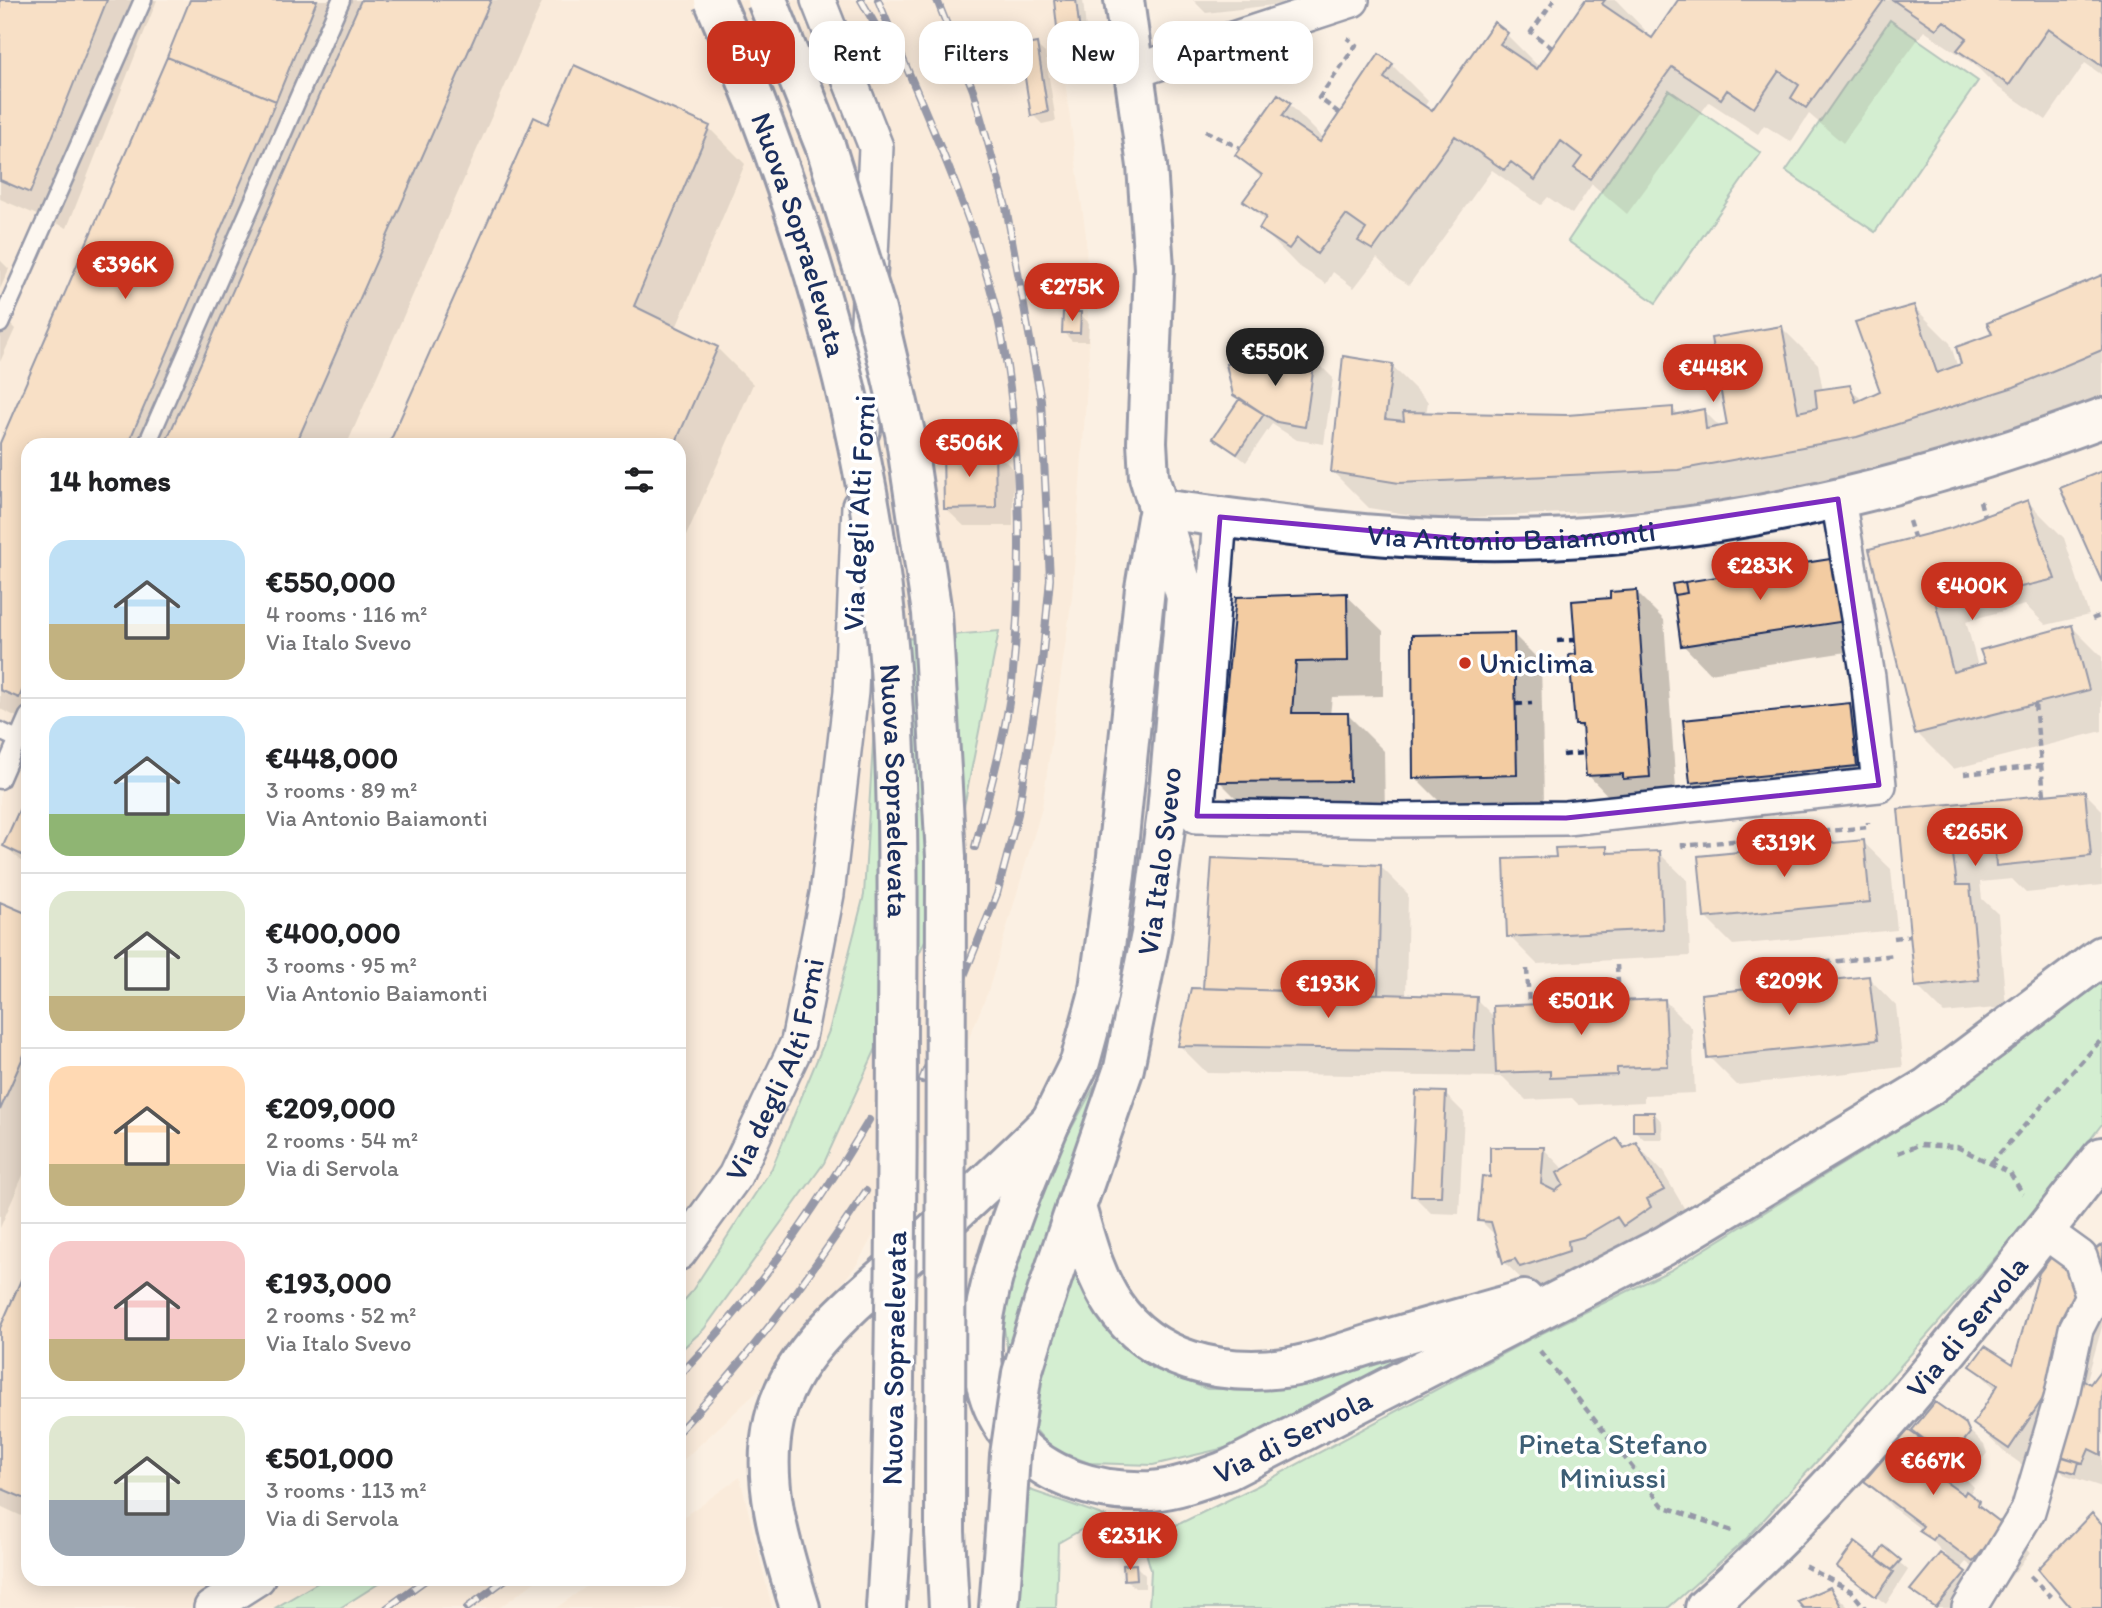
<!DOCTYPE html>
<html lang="en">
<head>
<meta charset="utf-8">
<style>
  :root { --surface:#fff; --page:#f6f6f6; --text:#202124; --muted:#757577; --line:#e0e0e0; --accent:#c8321e }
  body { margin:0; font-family:Itim,sans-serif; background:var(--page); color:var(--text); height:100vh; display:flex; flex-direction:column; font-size:26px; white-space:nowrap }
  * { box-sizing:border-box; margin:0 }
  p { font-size:23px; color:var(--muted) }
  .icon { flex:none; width:38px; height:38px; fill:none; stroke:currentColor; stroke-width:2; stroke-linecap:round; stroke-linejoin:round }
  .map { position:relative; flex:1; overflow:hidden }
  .side { position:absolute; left:21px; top:438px; width:665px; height:1148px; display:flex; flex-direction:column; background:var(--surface); border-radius:21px; box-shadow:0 4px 18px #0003 }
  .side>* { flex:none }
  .guide { position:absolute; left:707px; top:21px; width:665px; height:63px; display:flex; gap:14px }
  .price { position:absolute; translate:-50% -60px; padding:0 16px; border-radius:24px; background:var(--accent); color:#fff; font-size:23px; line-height:46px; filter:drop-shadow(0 2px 4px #0008) }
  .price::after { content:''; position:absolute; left:50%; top:42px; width:21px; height:16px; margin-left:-10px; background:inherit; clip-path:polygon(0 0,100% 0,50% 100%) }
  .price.selected { background:#222; color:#fff }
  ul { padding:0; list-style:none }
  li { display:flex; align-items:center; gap:21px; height:175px; padding:0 28px }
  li+li { border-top:2px solid var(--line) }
  li span { display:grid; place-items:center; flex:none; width:196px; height:140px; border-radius:21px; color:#555 }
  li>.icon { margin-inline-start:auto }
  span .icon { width:84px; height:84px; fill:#fffc; stroke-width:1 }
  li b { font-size:30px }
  h2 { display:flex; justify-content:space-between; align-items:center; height:84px; padding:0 28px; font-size:30px }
  .pill { padding:0 24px; border-radius:21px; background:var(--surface); box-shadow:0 4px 18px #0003; font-size:24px; line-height:63px }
  .pill.selected { background:var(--accent); color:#fff }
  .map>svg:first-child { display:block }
</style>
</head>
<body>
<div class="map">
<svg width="2102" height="1608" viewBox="0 0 2102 1608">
  <rect width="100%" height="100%" fill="#fbf0e3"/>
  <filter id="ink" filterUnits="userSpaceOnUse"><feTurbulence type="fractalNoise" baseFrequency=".0143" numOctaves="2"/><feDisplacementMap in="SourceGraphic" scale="14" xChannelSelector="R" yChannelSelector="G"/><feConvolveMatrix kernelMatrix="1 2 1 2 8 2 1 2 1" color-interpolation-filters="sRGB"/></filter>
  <g filter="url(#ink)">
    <path fill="#f9e5d0" d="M0 0H1054L1086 235 1089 358 1072 598 1042 808 988 992 935 1121 858 1263 758 1391 679 1464V1352L704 1329 947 892 879 641 864 895 829 1031 772 1168 690 1294 679 1306V444H28V1578L324 1579 275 1608H0Z
      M740 1477 772 1608H556L597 1579 679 1578V1520Z
      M386 1579H539L499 1608H340Z"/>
    <path fill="#a4ecba" stroke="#608e8c" stroke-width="2" d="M1890 20 1978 81 1875 232 1786 171Z
      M1669 90 1761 153 1656 303 1568 241Z
      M999 631 947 892 824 1163 704 1329 679 1352V1306L690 1294 772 1168 829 1031 864 895 879 641Z
      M2102 982V1124L2029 1219 1820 1458 1747 1538 1668 1608H1149L1151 1570 1141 1535 1181 1523 1257 1486 1530 1339 1671 1270 1938 1105Z
      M1100 1076 1039 1253 1056 1263 1075 1266 1104 1324 1152 1368 1207 1389H1258L1425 1347 1229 1447 1153 1465 1089 1463 1051 1448 1017 1408 1001 1310 1051 1166Z
      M1027 1489 1105 1516 1058 1543 1056 1608H1020Z
      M324 1579V1578L386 1579 340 1608H275Z"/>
    <path fill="#0003" d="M0 0H157L67 228 0 199Z
      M192 0H543L347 444H28V722L0 709V447Z
      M1056 0H1083L1088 49 1070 53 1061 44Z
      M1193 0H1282V4L1206 13Z
      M1587 0H1616L1645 30 1643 34 1652 40 1680 0H2102V75L2085 63 2046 120 1996 86 1975 65 1924 31 1843 143 1809 114 1791 142 1764 125 1758 134 1709 102 1627 214 1592 184 1572 214 1548 197 1541 205 1492 170 1409 285 1396 277 1377 258 1354 288 1333 272 1326 284 1297 265 1261 228 1265 221 1245 201 1261 178 1238 155 1290 105 1324 139 1392 65 1428 101 1424 107 1433 113 1506 34 1540 68Z
      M1036 45 1045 53 1056 121 1042 124 1033 115Z
      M535 119 549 127 709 128 745 164 676 328 717 348 753 384 679 552V444H391Z
      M0 260 9 269 0 289Z
      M2102 276V401L1894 473 1715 506 1436 519 1369 508 1333 472 1392 366 1428 402 1426 414 1567 417 1672 408 1679 415 1704 411 1721 428 1729 426 1782 328 1818 364 1823 391 1849 387 1863 401 1882 392 1914 307 1950 343 1958 368 1994 335Z
      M0 314 15 329 0 362Z
      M1080 314 1089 323 1088 341H1072L1064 333Z
      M1315 360 1333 378 1324 444 1297 440 1272 424 1246 462 1215 438 1240 400Z
      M994 450 1013 469V526H964L945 508Z
      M2028 502 2064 538 2089 615 2046 625 2025 605 1966 621 1978 667 2072 627 2102 657V731L1953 769 1917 733 1871 551 1951 529Z
      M1836 560 1873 648 1710 673 1683 645Z
      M1636 592 1664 620 1677 804 1615 803 1588 775 1584 732 1576 724 1577 655 1612 600Z
      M1346 595 1383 631V696L1332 697 1330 715H1348L1384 751 1385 816 1255 817 1219 781 1237 598Z
      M1514 635 1541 662 1544 802 1443 805 1415 777Z
      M1850 705 1877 732 1884 793 1719 810 1691 782Z
      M2085 793 2102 810V885L2026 893 2012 879 1980 882 1982 899 1998 914 2006 1007 1944 1013 1917 986 1899 810Z
      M28 794V867L5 846Z
      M1863 842 1891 869 1897 930 1733 945 1706 918Z
      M1607 848 1614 855 1659 853 1687 880 1690 956 1537 964 1509 936 1558 858Z
      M1213 860 1381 867 1408 894 1406 996 1476 999 1496 1019 1664 1000 1692 1028 1695 1093 1644 1095V1102L1579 1105 1572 1098 1526 1100 1503 1077 1207 1073 1180 1046 1205 990Z
      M0 904 28 916V1164L0 1228Z
      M1869 978 1896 1006 1903 1067 1737 1085 1709 1057Z
      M1445 1094 1464 1113 1459 1214 1431 1213 1413 1195Z
      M1654 1113 1662 1122 1663 1139H1644L1635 1131Z
      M1636 1144 1663 1172 1690 1218 1549 1294 1542 1287 1532 1289 1504 1262 1497 1237 1480 1220 1492 1178 1543 1148 1565 1171Z
      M28 1269V1519L0 1506V1332Z
      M2102 1297V1327L2086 1383 2090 1386 2102 1371V1487L2066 1475 2057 1466 2038 1476 2003 1451 1975 1424 1997 1390 1972 1366 2014 1367Z
      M1965 1426 1984 1445 1987 1453 1970 1476 1954 1467 1974 1487 1969 1495 2030 1553 2002 1588 1966 1562 1960 1569 1974 1582 1952 1608H1935L1912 1589 1952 1562 1922 1530 1893 1508 1866 1480 1927 1445 1915 1430Z
      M1884 1549 1908 1570 1886 1604 1848 1575 1876 1560Z
      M1136 1566 1145 1575V1588H1135L1126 1579Z
      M1830 1589 1849 1608H1805Z"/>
    <path fill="#f3cca2" stroke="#1b2f5e" stroke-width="2" d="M0 0H107L30 193 0 180Z
      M190 0H317L276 101 167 57Z
      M361 0H491L296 444H165Z
      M1054 0H1076L1081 41 1059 45Z
      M1585 0H1605L1602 4 1652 38 1678 0H1884L1806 108 1791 98 1799 85 1779 71 1754 108 1727 90 1721 99 1672 67 1590 179 1574 168 1582 157 1561 141 1535 180 1511 162 1504 170 1455 136 1373 250 1358 241 1366 229 1346 215 1317 254 1297 238 1289 249 1259 229 1266 217 1243 201 1262 175 1235 155 1278 94 1291 103 1282 116 1320 142 1379 54 1393 64 1384 78 1432 111 1494 22 1508 33 1500 44 1537 69Z
      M1893 0H2102V66L2048 29 2009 85 1957 50 1967 38 1944 21 1936 29Z
      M1037 43 1048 112 1031 116 1020 46Z
      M167 57 276 101 128 444H28V678L19 698 0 690V443Z
      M574 65 710 126 634 306 718 347 675 444H389L534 117 548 124Z
      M2102 275V350L2014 387 1857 437 1678 470 1399 483 1331 472 1343 356 1393 364 1385 419 1404 421 1403 412 1567 415 1673 407V415L1704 409 1706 429 1727 425 1711 338 1782 326 1798 412 1817 408 1815 390 1850 385 1856 402 1880 391 1855 322 1914 305 1937 373 1961 364 1956 347 1992 334 1987 323Z
      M1063 312H1081L1080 333H1062Z
      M1315 358 1305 427 1277 422 1233 395 1226 364Z
      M1240 398 1264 414 1237 454 1213 438Z
      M943 449H995L996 508 944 509Z
      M2102 471V582L2060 488Z
      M2028 500 2055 579 2008 590 1999 566 1931 585 1953 672 1985 663 1980 650 2072 625 2089 690 1915 734 1869 549 1951 528Z
      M1837 558 1846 621 1681 646 1674 595 1687 593 1685 582Z
      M1685 582 1687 593 1674 595 1672 584Z
      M1637 590 1650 777 1623 779V774L1586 776 1582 725H1575L1569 655 1576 654 1572 601 1610 598V592Z
      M1347 593 1348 661 1296 662 1292 713H1348L1350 781 1217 782 1236 597Z
      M1514 633 1517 775 1413 778 1412 635Z
      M1850 703 1857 766 1690 783 1683 720Z
      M28 790V858L3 846Z
      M2085 791 2091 856 1996 866 1995 851 1953 855 1957 885H1970L1979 980 1915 987 1898 809Z
      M1864 840 1870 902 1704 918 1698 856Z
      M1607 846V853L1660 851 1663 929 1507 937 1504 859 1556 857 1555 848Z
      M1212 858 1381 865 1378 994 1203 988Z
      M0 902 28 914V1046L0 1110Z
      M1869 976 1877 1040 1707 1058 1701 994Z
      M1191 988 1477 997 1474 1050 1178 1046Z
      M1665 999 1668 1066 1617 1068V1075L1550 1078V1071L1496 1073 1493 1006Z
      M1416 1091 1446 1092 1441 1196H1411Z
      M1633 1112H1654L1655 1131H1633Z
      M1617 1138 1624 1148 1636 1142 1664 1190 1647 1199 1651 1207 1623 1226 1617 1217 1583 1237 1568 1241 1569 1251 1520 1267 1515 1259 1503 1263 1491 1222 1478 1221 1482 1176 1490 1177V1147H1544L1541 1184 1555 1191 1563 1185 1557 1173Z
      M2102 1244V1273L2088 1255Z
      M2052 1256 2074 1263 2079 1284 2050 1388 2009 1449 1973 1424 1998 1385 1970 1366 1985 1346 2013 1364 2039 1273Z
      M28 1264V1500L0 1488V1328Z
      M2102 1368 2101 1455 2089 1449 2083 1463 2055 1454 2078 1376 2090 1384Z
      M1935 1402 1966 1424 1970 1433 1950 1459 1912 1430Z
      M1908 1430 1948 1458 1936 1475 1964 1495 1966 1491 1979 1501 1978 1505 2004 1525 1973 1562 1937 1535 1933 1540 1919 1531 1923 1526 1864 1481Z
      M2059 1456 2079 1462 2076 1473 2055 1467Z
      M2092 1513 2102 1524V1608H2071L2038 1569Z
      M1855 1542 1894 1572 1876 1597 1837 1567Z
      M1884 1546 1901 1560 1892 1570 1876 1558Z
      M1940 1553 1966 1572 1936 1608 1910 1590Z
      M1136 1564 1137 1579 1124 1580 1123 1565Z
      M1830 1587 1842 1608H1803L1797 1601Z"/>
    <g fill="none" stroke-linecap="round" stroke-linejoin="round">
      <g stroke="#1b2f5e" stroke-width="21">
        <path id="lane" d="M0 324 143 0
          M147 444 341 0
          M0 731 28 744
          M0 780 28 716"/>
      </g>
      <g stroke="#1b2f5e" stroke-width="38">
        <g id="street">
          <path d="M818 0 876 147 863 431"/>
          <path d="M1135 71 1352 0"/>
          <path d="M1220 517 1197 816 1395 820 1566 818 1879 785 1868 677 1838 499"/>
          <path id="s1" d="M679 1253 735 1176 798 1042 827 894 851 692 859 506"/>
          <path d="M211 1608 258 1578"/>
          <path d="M1969 1608 2028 1511 2061 1399 2076 1329 2093 1296 2080 1257 2044 1231"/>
        </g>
      </g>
      <g stroke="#1b2f5e" stroke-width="44">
        <g id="secondary">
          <path id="s2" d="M1051 1121C1027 1178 1000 1241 987 1302 961 1418 1035 1496 1151 1491 1177 1489 1203 1479 1228 1470L1664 1246 1928 1087 2102 956"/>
          <path d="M1076 1207C1086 1241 1094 1275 1114 1305 1152 1361 1221 1376 1284 1368 1316 1364 1349 1350 1381 1341 1428 1327 1476 1314 1524 1300"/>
          <path id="s3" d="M1705 1608C1855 1476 1979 1314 2102 1157"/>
        </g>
      </g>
      <g stroke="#1b2f5e" stroke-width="44">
        <g id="primary">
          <path id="s4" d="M1159 509C1264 522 1369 539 1475 540 1690 543 1902 493 2102 418"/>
          <path d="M1051 1121 1080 1062 1098 996 1115 875 1145 588 1157 518"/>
          <path id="s5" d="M1076 1207 1124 1068 1151 934 1167 813 1186 597 1149 477 1147 442 1154 268 1147 166 1124 0"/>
        </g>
      </g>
      <g stroke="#1b2f5e" stroke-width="44">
        <path id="highway" d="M1043 1305 1076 1207
          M945 1532 949 1608
          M800 1608C782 1549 760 1483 774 1421 790 1348 864 1296 916 1248 962 1206 1007 1165 1051 1121
          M886 1608 891 1528
          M999 1608 1005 1531"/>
      </g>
      <path stroke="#1b2f5e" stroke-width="4.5" stroke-dasharray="7 5" stroke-linecap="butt" d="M1552 48 1531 32 1554 0
        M1339 113 1319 98 1356 45 1347 38
        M1205 131 1240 148
        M1980 501 1984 516
        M1909 521 1914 537
        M2092 619 2102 615
        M1557 641 1575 640
        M1516 704 1532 703
        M2035 704 2044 795
        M1563 755 1584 753
        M1964 774 2041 766
        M1777 836 1779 848
        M1683 843V846L1868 827V822
        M1894 938 1910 936
        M1617 965 1619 1001
        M1527 969 1529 1005
        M1785 985 1783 967 1895 955
        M1898 1153 1919 1145 1957 1147 2010 1173 2023 1194
        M1991 1163 2102 1039
        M1540 1351 1663 1506 1732 1531
        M1805 1566 1851 1591 1865 1608
        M2030 1576 2051 1597"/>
      <use href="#lane" stroke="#fff" stroke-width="16"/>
      <use href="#street" stroke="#fff" stroke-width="33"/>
      <use href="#secondary" stroke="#fff" stroke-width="38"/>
      <use href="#primary" stroke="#fff" stroke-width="38"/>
      <use href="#highway" stroke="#fff" stroke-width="38"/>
      <g stroke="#1b2f5e" stroke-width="8">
        <path id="rail" d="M861 0 888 47
          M878 0C919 100 967 197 994 302 1022 410 1024 570 1012 682 1005 738 989 793 975 847
          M922 1080 997 894 1018 814 1042 663 1050 579 1041 400 1006 207 973 90 937 0
          M679 1376C756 1295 812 1215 869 1120
          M679 1431C750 1357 810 1276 866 1191
          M387 1608 428 1578
          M467 1608 507 1578"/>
      </g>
      <use href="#rail" stroke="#fff" stroke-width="5" stroke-dasharray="16" stroke-linecap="butt"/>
      <g stroke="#1b2f5e" stroke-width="44" stroke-linecap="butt">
        <g id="highway-bridge">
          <path id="s6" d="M714 0C798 196 862 402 885 615 900 752 898 891 897 1028 897 1195 895 1362 891 1528"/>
          <path d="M767 0 826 148 876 310 905 433 932 613 946 857 945 1532"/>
          <path d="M1005 1531 1010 1455 1022 1373 1043 1305"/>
        </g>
      </g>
      <use href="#highway-bridge" stroke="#fff" stroke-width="38"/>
    </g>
  </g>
  <path d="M0 0H2102V1608H0ZM1838 499 1879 785 1566 818 1197 816 1220 517 1473 540 1580 538Z" fill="#fbf0e3" fill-opacity=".55" fill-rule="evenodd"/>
  <path fill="none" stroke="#7b2cbf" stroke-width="5" stroke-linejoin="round" d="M1838 499 1879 785 1566 818 1197 816 1220 517 1473 540 1580 538Z"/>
  <circle fill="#c8321e" stroke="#fff" stroke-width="2.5" cx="1465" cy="663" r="7"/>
  <g text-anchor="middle" stroke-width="7" stroke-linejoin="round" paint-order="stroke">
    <g font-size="30" fill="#1b2f5e" stroke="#fff">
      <text dy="10" stroke="none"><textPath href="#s6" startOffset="250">Nuova Sopraelevata</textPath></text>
      <text transform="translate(859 513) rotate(-87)" y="10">Via degli Alti Forni</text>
      <text dy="10" stroke="none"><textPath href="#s4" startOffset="354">Via Antonio Baiamonti</textPath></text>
      <text dy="10" stroke="none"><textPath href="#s6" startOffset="817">Nuova Sopraelevata</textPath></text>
      <text dy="10" stroke="none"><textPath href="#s5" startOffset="357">Via Italo Svevo</textPath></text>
      <text dy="10" stroke="none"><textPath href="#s1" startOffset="210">Via degli Alti Forni</textPath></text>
      <text dy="10" stroke="none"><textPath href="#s3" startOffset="385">Via di Servola</textPath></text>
      <text transform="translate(894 1358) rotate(-89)" y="10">Nuova Sopraelevata</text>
      <text dy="10" stroke="none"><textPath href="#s2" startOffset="642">Via di Servola</textPath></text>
    </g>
    <g font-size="30" fill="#1b2f5e" stroke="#fff" text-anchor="start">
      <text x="1479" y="673">Uniclima</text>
    </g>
    <g font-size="30" fill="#3d5e75" stroke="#fff">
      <text x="1613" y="1454">Pineta Stefano<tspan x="1613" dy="34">Miniussi</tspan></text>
    </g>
  </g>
</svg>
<b class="price" style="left:125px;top:301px">€396K</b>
<b class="price" style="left:1072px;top:323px">€275K</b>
<b class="price selected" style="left:1275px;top:388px">€550K</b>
<b class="price" style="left:1713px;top:404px">€448K</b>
<b class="price" style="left:969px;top:479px">€506K</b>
<b class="price" style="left:1760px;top:602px">€283K</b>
<b class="price" style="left:1972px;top:622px">€400K</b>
<b class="price" style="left:1975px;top:868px">€265K</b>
<b class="price" style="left:1784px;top:879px">€319K</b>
<b class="price" style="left:1789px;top:1017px">€209K</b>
<b class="price" style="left:1328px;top:1020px">€193K</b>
<b class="price" style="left:1581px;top:1037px">€501K</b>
<b class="price" style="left:1933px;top:1497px">€667K</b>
<b class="price" style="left:1130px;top:1572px">€231K</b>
<div class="guide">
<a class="pill selected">Buy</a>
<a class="pill">Rent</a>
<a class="pill">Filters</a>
<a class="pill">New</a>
<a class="pill">Apartment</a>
</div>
<section class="side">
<h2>14 homes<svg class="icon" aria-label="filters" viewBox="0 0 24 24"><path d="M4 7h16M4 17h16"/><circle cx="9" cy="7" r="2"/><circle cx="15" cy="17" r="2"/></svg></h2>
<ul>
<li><span style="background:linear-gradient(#bfe0f5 60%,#c2b280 0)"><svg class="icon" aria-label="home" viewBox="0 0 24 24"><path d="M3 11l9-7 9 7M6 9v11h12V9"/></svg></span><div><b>€550,000</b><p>4 rooms · 116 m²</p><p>Via Italo Svevo</p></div></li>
<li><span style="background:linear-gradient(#bfe0f5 70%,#8fb573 0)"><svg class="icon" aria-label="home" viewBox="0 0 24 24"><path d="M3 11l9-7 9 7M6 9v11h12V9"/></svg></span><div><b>€448,000</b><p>3 rooms · 89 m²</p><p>Via Antonio Baiamonti</p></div></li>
<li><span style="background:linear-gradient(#dfe7d0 75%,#c2b280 0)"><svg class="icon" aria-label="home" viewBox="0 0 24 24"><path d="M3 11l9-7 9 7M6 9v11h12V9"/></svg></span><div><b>€400,000</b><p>3 rooms · 95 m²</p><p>Via Antonio Baiamonti</p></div></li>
<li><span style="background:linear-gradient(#ffd9b3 70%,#c2b280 0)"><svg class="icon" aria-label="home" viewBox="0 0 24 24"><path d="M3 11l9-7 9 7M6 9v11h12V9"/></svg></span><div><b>€209,000</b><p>2 rooms · 54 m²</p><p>Via di Servola</p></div></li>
<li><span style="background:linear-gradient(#f6c9c9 70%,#c2b280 0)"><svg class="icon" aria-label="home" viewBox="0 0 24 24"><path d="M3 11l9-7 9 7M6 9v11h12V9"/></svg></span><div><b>€193,000</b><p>2 rooms · 52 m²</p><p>Via Italo Svevo</p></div></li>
<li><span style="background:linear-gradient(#dfe7d0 60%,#9aa5b1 0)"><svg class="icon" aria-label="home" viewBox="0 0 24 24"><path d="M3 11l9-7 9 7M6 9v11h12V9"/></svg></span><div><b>€501,000</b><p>3 rooms · 113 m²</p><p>Via di Servola</p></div></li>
</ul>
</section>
</div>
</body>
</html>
